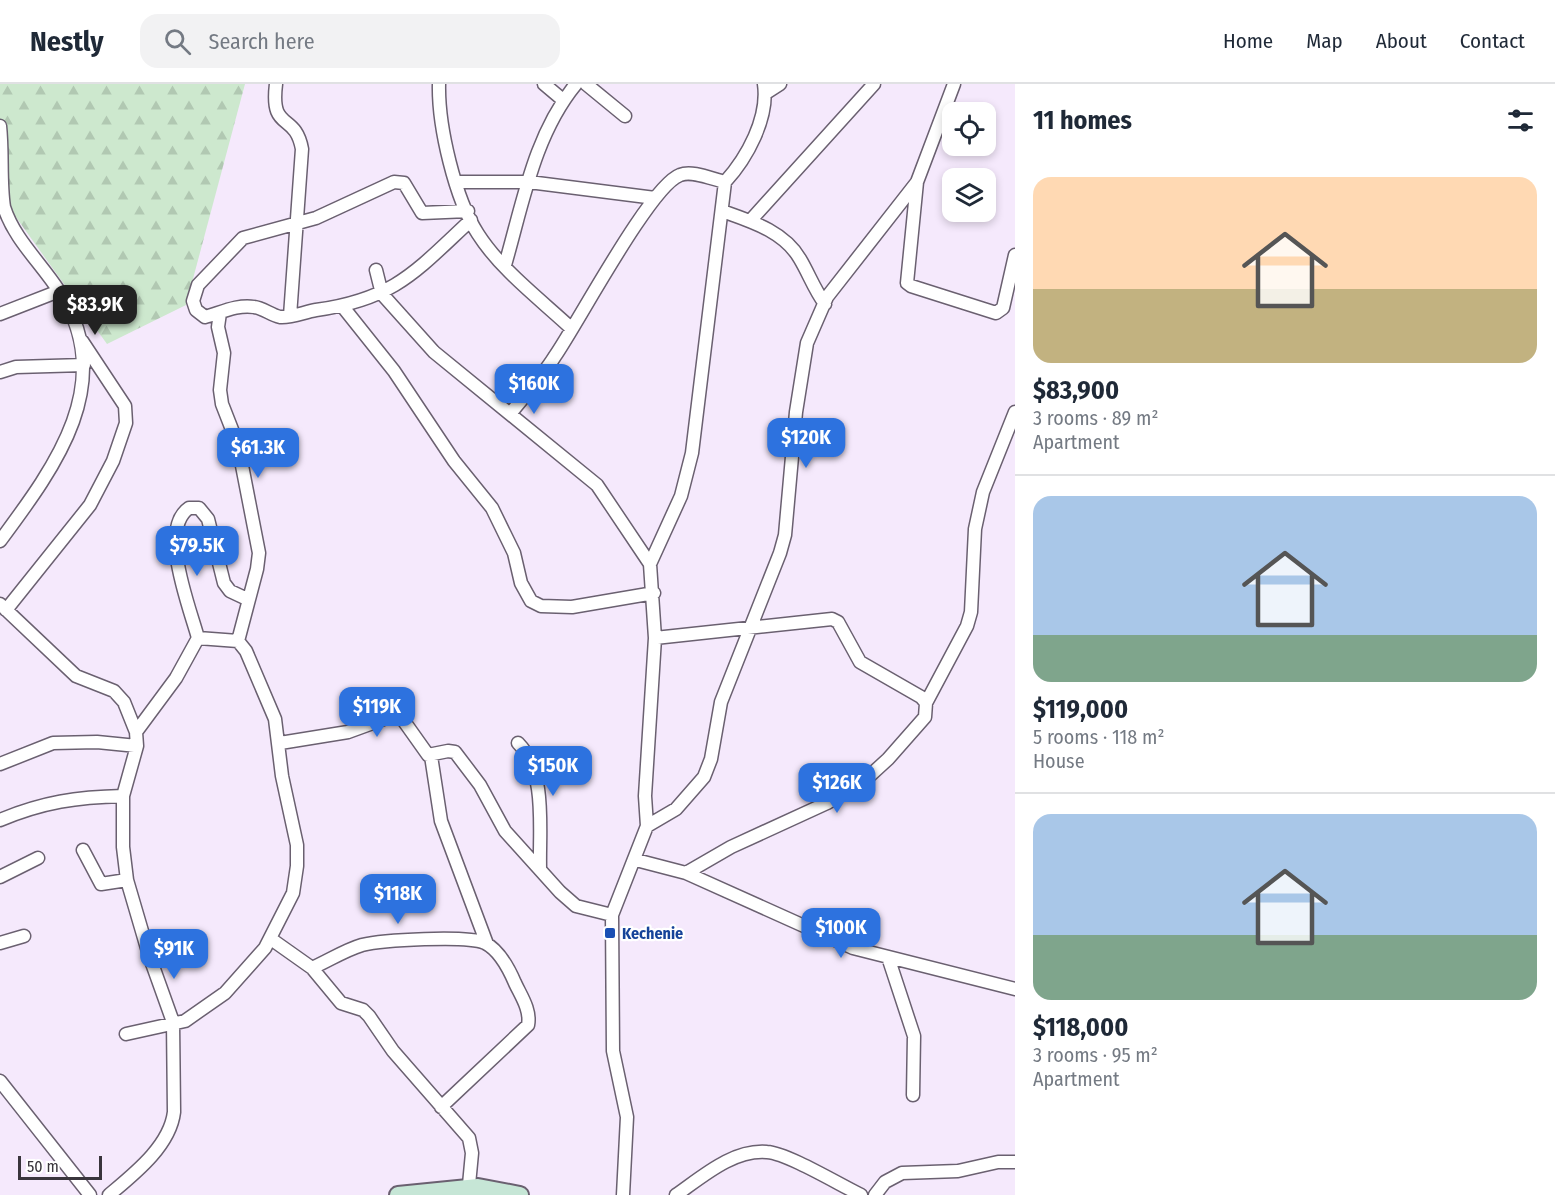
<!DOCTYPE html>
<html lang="en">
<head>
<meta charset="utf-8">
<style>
  :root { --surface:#fff; --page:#f2f2f3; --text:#1f2937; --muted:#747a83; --line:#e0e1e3; --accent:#2d72df }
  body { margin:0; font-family:"Fira Sans Condensed",sans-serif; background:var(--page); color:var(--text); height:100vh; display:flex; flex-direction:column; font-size:22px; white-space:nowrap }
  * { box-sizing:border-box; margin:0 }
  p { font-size:20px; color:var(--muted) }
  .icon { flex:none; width:33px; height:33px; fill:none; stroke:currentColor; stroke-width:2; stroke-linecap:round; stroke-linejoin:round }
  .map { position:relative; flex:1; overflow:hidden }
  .details { display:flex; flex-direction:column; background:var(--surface); width:540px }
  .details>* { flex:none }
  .fabs { position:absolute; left:942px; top:18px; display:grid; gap:12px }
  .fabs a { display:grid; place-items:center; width:54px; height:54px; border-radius:12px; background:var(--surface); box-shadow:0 3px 9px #0003; font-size:30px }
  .scale { position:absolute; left:18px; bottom:15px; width:84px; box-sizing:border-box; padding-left:6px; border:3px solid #39353c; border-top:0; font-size:16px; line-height:21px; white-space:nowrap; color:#39353c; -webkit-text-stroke:4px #fff; paint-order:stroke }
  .price { position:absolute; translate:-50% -51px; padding:0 14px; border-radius:12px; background:var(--accent); color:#fff; font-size:20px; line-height:39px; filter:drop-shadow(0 2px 3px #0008) }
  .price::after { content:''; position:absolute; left:50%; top:36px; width:18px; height:14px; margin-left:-9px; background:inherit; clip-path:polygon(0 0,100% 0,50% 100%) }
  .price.active { background:#222; color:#fff }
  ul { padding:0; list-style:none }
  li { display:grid; align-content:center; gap:12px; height:318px; padding:0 18px }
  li+li { border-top:2px solid var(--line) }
  li span { display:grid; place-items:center; height:186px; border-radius:18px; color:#555 }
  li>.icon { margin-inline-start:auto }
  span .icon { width:108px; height:108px; fill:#fffc; stroke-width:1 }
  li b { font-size:26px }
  h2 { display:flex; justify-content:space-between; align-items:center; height:72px; padding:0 18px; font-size:26px }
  header { display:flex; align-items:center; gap:36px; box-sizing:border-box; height:84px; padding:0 30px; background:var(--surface); border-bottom:2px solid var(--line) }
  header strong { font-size:28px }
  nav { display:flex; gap:33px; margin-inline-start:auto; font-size:21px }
  .search { width:420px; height:54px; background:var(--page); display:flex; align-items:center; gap:15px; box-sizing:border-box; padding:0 21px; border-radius:18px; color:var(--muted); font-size:22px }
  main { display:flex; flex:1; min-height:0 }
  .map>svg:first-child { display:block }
</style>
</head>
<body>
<header>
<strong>Nestly</strong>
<div class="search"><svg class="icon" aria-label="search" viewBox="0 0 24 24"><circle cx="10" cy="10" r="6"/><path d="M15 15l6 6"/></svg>Search here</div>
<nav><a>Home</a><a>Map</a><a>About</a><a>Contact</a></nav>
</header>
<main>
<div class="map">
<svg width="1015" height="1111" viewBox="0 0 1015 1111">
  <defs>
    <pattern id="forest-firs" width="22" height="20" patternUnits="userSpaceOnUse" patternTransform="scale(1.5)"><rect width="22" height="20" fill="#cde8ce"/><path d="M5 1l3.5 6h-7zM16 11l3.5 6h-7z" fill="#b1c8b2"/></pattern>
  </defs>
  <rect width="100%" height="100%" fill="#f5e9fc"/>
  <path fill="url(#forest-firs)" d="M0 0H245L186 221 107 260 0 111Z"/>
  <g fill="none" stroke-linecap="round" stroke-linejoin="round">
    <g stroke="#6a6070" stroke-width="15">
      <path id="street" d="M276 0C270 49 295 27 302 65L290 232
        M439 0C438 42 455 115 478 150 501 186 541 216 572 245
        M544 0 563 16
        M586 0 625 32
        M954 0 917 98 907 199 911 202 996 229 1003 224 1015 171
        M766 9 780 0
        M0 42C3 69 0 98 4 123 14 155 41 179 59 207 119 298 55 383 0 457
        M456 98H529L655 114
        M468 127 422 129 404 99 394 98 316 134 243 154 198 201 193 217 196 226 205 233C220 229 238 220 254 223 263 224 271 231 280 233 292 234 304 228 316 226 395 215 416 187 471 136
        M722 127C750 137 784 147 800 175 809 190 814 205 825 220
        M750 137 874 0
        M505 181C523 119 534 51 576 0
        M376 186 382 210 434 268 597 401 650 480 655 554 645 712 647 742 612 831 613 967 627 1033 623 1111
        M343 223 394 287 454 377 492 424 514 469 521 499 531 517 541 522 572 523 654 509
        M220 229 218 243 224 269 220 306 222 320 238 361 259 469 257 485 238 557
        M0 230 59 207
        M0 288 16 283 84 281
        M510 330C525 311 542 293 555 272 578 239 650 102 680 91 692 86 712 95 725 98
        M650 480 681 412 692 369 725 98C747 74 769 34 764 0
        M0 520 76 592 114 607 124 618 136 648 137 662 123 712V763L127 796 149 871 173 938 174 1028C170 1062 134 1090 109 1111
        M6 526 90 421 113 377 126 339 125 322 82 257
        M655 554 832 535 838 538 860 578 921 613 926 619
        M136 648 176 594 198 554C190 524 158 445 189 424H199L208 435 224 499 230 507 247 515
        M280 659 348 648 392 632 401 633 428 671 448 667 455 668 480 701 505 747 560 808 576 822 612 831
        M518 659C547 688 539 746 540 784
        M431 672 441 737 487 860
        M0 680 53 659 97 658 137 662
        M0 736C43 718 77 713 123 712
        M647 742 676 725 704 693 711 675 721 618 780 469 785 451 796 328 807 259 827 213 917 98
        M83 766 101 800 127 796
        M636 776 686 789 853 864 1015 905
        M686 789 731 763 827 719 865 696 888 675 925 633 926 619 967 542 971 528 975 445 983 408 1015 328
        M0 793 38 774
        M271 855 312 884 341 919 363 926 369 932 393 967 469 1054 472 1069 468 1111
        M0 859 24 852
        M888 873 914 952 913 1011
        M312 884C328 877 345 866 362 861 382 856 467 851 485 859 499 866 509 885 515 899 521 912 531 926 528 941L441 1023
        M126 950 185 937 225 909 265 864 293 809 297 782V761L282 692 275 635 246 567 238 557 198 554
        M0 997 90 1111
        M676 1111C702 1093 733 1065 767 1068 787 1069 840 1101 861 1111
        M875 1111 885 1098 902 1089 958 1087 998 1078H1015"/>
    </g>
    <g stroke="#6a6070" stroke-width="20">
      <path id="secondary" d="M398 1111 478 1103 520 1111"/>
    </g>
    <use href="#street" stroke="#fff" stroke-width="12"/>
    <use href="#secondary" stroke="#c6e6d6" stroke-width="16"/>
  </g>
  <rect fill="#1a4fb4" stroke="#fff" stroke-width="2" x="604" y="843" width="12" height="12" rx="3"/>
  <g text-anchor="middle" stroke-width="4.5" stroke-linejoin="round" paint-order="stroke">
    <g font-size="16" font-weight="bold" fill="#164399" stroke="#fff" text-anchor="start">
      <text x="622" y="855">Kechenie</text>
    </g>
  </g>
</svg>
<div class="fabs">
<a><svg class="icon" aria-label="locate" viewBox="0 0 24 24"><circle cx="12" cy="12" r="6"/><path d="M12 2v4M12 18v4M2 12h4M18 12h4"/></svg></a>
<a><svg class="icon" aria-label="layers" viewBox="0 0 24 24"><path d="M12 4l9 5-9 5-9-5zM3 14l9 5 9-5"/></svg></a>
</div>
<div class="scale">50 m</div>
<b class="price active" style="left:95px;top:252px">$83.9K</b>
<b class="price" style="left:534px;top:331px">$160K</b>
<b class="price" style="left:806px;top:385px">$120K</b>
<b class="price" style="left:258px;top:395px">$61.3K</b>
<b class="price" style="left:197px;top:493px">$79.5K</b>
<b class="price" style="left:377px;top:654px">$119K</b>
<b class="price" style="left:553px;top:713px">$150K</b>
<b class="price" style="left:837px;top:730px">$126K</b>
<b class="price" style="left:398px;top:841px">$118K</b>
<b class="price" style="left:841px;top:875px">$100K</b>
<b class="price" style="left:174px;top:896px">$91K</b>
</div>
<section class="details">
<h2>11 homes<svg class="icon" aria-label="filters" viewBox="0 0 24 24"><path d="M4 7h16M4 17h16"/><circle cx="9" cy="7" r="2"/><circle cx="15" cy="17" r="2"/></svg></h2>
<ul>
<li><span style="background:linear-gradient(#ffd9b3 60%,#c2b280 0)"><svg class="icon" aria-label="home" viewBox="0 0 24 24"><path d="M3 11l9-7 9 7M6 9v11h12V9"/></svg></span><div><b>$83,900</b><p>3 rooms · 89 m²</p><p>Apartment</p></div></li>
<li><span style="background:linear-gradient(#a9c7e8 75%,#7fa58c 0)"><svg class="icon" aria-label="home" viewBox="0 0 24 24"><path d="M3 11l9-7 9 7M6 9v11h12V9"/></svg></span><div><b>$119,000</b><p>5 rooms · 118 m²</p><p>House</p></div></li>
<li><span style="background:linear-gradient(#a9c7e8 65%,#7fa58c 0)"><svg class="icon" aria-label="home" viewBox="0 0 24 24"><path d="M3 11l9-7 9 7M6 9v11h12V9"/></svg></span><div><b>$118,000</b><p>3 rooms · 95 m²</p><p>Apartment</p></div></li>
</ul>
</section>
</main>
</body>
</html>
